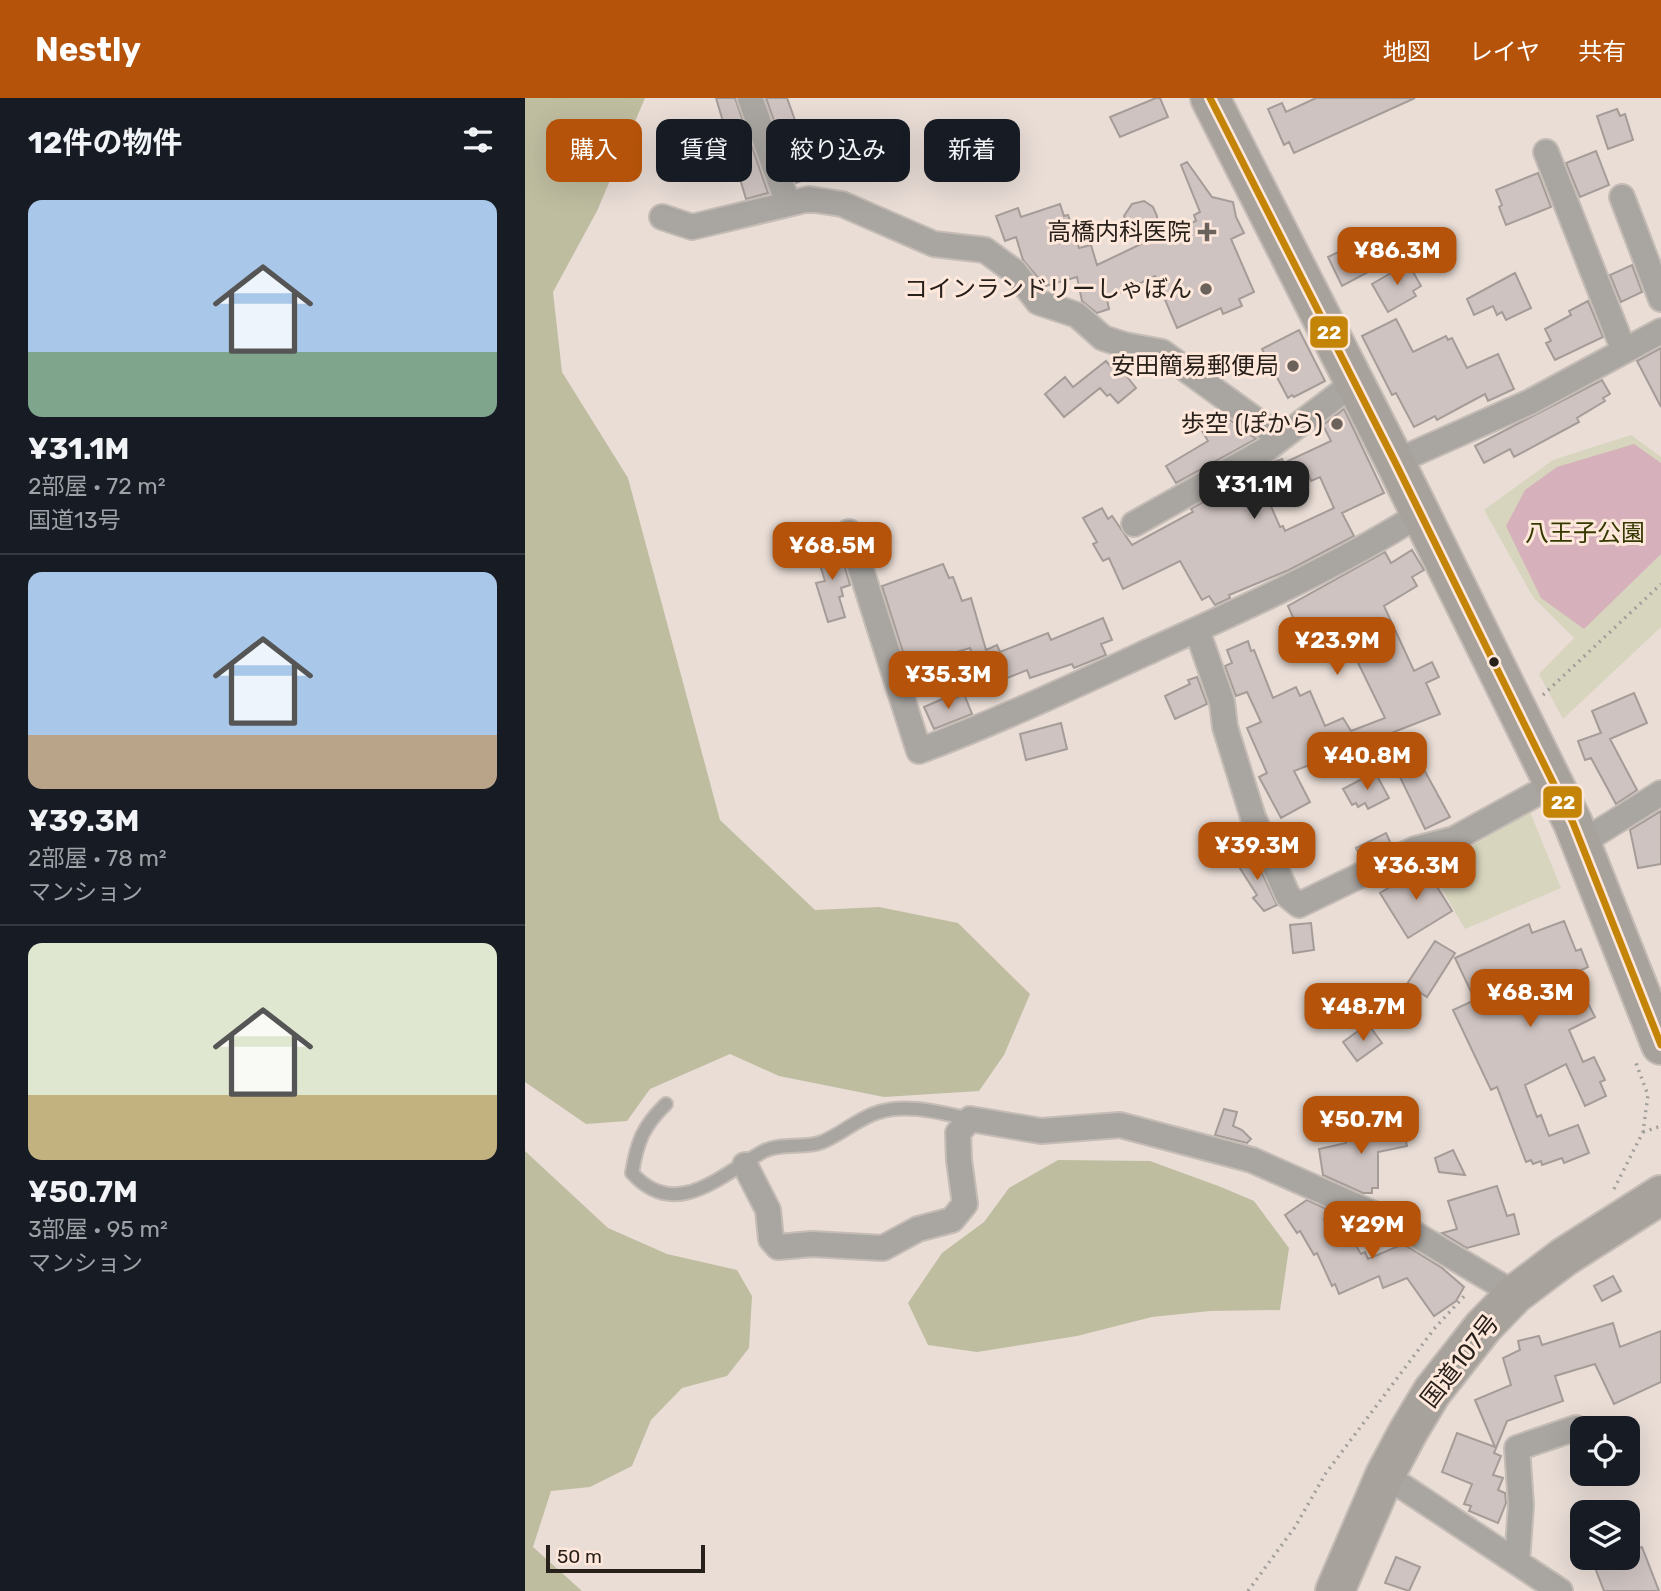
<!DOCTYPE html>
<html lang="ja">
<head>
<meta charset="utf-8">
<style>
  :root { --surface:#171b24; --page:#20242c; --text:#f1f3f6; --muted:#9ea1a6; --line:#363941; --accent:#b45309 }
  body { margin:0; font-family:Rubik,"Noto Sans JP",sans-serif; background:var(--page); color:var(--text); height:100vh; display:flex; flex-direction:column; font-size:26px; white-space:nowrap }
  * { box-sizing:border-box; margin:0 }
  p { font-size:23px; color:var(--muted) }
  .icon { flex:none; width:38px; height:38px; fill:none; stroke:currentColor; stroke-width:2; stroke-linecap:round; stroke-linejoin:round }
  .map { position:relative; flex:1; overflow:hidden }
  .details { display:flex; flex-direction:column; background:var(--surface); width:525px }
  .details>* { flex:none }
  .banner { position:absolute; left:21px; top:21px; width:665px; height:63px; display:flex; gap:14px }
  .buttons { position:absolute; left:1045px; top:1318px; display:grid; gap:14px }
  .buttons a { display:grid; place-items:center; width:70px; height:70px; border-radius:14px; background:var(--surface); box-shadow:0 7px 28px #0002; font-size:35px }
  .scale { position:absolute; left:21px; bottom:18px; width:159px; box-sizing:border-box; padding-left:7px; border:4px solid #28201b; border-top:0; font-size:19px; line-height:24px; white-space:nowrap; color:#28201b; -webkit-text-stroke:5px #fee8db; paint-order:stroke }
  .price { position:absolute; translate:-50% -60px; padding:0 16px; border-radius:14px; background:var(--accent); color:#fff; font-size:23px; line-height:46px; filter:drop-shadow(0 2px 4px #0008) }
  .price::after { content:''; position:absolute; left:50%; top:42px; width:21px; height:16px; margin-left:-10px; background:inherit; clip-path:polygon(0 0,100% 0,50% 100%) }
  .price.active { background:#222; color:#fff }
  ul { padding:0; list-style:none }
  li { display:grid; align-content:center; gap:14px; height:371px; padding:0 28px }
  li+li { border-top:2px solid var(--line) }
  li span { display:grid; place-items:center; height:217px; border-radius:14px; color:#555 }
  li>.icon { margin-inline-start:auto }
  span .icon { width:126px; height:126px; fill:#fffc; stroke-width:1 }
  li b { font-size:30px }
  h2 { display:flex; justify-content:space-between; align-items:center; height:84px; padding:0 28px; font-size:30px }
  .tag { padding:0 24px; border-radius:14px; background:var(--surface); box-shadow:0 7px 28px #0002; font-size:24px; line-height:63px }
  .tag.active { background:var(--accent); color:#fff }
  header { display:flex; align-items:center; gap:42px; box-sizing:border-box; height:98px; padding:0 35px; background:var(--accent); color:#fff }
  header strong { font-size:33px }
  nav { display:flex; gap:38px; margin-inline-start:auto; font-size:24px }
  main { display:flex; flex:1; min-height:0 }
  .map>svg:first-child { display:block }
</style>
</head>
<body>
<header>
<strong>Nestly</strong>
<nav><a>地図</a><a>レイヤ</a><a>共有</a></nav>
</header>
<main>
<section class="details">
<h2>12件の物件<svg class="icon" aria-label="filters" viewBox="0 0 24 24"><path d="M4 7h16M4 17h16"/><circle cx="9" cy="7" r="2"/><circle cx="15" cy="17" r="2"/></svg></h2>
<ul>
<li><span style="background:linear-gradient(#a9c7e8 70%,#7fa58c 0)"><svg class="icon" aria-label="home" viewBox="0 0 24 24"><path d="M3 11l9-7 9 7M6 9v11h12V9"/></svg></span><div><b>¥31.1M</b><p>2部屋 · 72 m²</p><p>国道13号</p></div></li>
<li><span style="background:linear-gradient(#a9c7e8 75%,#b9a48a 0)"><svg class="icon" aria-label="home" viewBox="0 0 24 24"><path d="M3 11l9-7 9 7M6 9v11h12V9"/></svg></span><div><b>¥39.3M</b><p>2部屋 · 78 m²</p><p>マンション</p></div></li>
<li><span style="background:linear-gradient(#dfe7d0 70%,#c2b280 0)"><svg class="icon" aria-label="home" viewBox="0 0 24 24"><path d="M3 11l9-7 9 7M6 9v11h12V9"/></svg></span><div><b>¥50.7M</b><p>3部屋 · 95 m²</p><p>マンション</p></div></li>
</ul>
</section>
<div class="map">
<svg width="1136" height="1493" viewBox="0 0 1136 1493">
  <rect width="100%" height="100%" fill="#e9ddd6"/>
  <path fill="#d7d5bd" d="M1106 337 1136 359V529L1038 621 1014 576 1049 540 1008 499 959 412 1028 362Z
    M1005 714 1036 790 940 831 900 762 935 755Z"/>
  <path fill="#bfbda0" d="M0 0H120L72 113 28 194 37 274 103 380 195 722 290 812 354 809 433 825 505 896 479 957 454 993 359 999 254 978 205 956 125 991 102 1023 61 1026 0 984Z
    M0 1053 83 1130 142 1156 212 1172 227 1198 224 1250 202 1278 157 1290 126 1322 107 1368 65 1389 26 1393 8 1449 57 1493H0Z
    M533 1062 625 1063 696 1089 729 1103 764 1150 755 1212 685 1213 627 1219 552 1238 452 1254 403 1247 383 1205 417 1155 459 1124 484 1090Z"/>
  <path fill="#d6b0bb" d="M1109 346 1136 365V456L1059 531 1016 500 981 428 1000 392 1032 369Z"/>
  <path fill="#cec3c0" stroke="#a59c98" stroke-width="2" fill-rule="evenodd" d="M191 0H210L243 95 221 101Z
    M241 0H262L290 78 271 85Z
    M631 0H635L643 19 595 39 585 19Z
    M791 0H890L769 55 764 44 759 47 743 11 757 5 761 14Z
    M1092 11 1095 18 1100 16 1108 42 1083 51 1072 18Z
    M1071 53 1084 87 1055 99 1041 65Z
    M662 64 687 99 708 104 711 119 719 135 706 141 729 194 714 201 717 208 698 216 696 210 652 230 630 178 582 201 584 211 572 215 557 203 552 179 520 188 498 162 491 139 480 143 471 118 493 110 496 119 535 106 539 118 543 117 554 150 566 147 572 167 616 146 599 118 607 106 619 103 628 109 632 118 633 140 671 123 669 117 675 114 656 67Z
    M1013 75 1026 109 981 127 974 109 977 107 971 92Z
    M832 145 845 173 817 188 803 159Z
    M883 165 896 188 888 193 891 198 863 214 847 186Z
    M1107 167 1117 194 1096 204 1085 177Z
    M990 175 1006 210 981 222 977 214 972 217 968 208 949 217 942 201Z
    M1063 203 1078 239 1030 262 1021 245 1026 243 1020 231 1046 217 1044 213Z
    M871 221 888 254 921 238 923 242 927 240 942 270 973 256 989 291 963 303 960 296 912 322 910 318 889 329 871 295 867 297 837 238Z
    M774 232 800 283 769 299 767 297 763 300 737 251Z
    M1136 250V309L1112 263Z
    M581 263 586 269 591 265 611 290 593 305 585 296 582 298 575 290 539 319 520 296 540 279 548 289Z
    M1077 282 1085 296 1078 300 1080 303 1052 320 1054 324 989 359 985 351 959 365 950 348Z
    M819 311 859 395 817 415 829 438 764 472 704 497 705 500 690 507 684 498 677 502 655 463 598 491 584 460 578 463 568 446 572 444 558 420 577 410 583 421 587 418 607 447 668 414 666 411 749 364 757 361 759 365 806 343 798 327ZM783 375 786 383 795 379 809 410 760 433 758 428 755 429 742 399Z
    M698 317 731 341 651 385 641 368 683 343 676 331Z
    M313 447 325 487 316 490 318 498 314 499 320 519 303 524 291 485 300 483 291 454Z
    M887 452 899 472 887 479 892 488 859 508 889 573 907 564 914 579 901 585 915 616 769 673 785 704 756 720 734 679 742 675 722 630 736 624 722 594 711 598 700 568 707 565 702 552 723 543 726 553 729 552 748 600 771 589 775 598 785 593 800 628 818 620 826 633 860 620 818 534 781 550 763 508 860 454 866 465Z
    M418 466 424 480 428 479 437 503 446 500 461 552 472 547 475 554 523 535 526 542 578 520 587 542 576 546 581 557 549 570 547 566 505 580 502 572 470 585 468 581 459 584 445 550 396 565 406 589 391 595 357 488Z
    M672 579 682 606 650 621 640 598 665 586 663 582Z
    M1109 595 1122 625 1085 641 1112 692 1091 706 1066 660 1060 662 1053 643 1076 635 1067 613Z
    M439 596 447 616 409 631 399 609 422 599 423 603Z
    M536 625 542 651 501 662 495 636Z
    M897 668 925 719 900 731 875 679Z
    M850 674 864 700 843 711 840 705 833 709 831 705 827 707 818 691Z
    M1136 713V766L1113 770 1105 732Z
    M861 735 866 746 836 760 831 750Z
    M727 754 752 807 739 813 728 800 732 797 711 764Z
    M894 771H901L927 813 883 840 855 795Z
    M1039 823 1051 853 1056 851 1063 869 1048 876 1070 919 1044 932 1058 964 1069 959 1080 982 1075 984 1081 998 1060 1008 1041 966 1000 987 1012 1019 1016 1017 1024 1038 1053 1027 1064 1055 1039 1065 1037 1060 1017 1067 1016 1063 1008 1066 1006 1062 1001 1064 972 989 966 992 928 912 950 902 930 860 1004 826 1007 835Z
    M786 825 789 852 768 855 765 827Z
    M910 843 930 855 902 899 882 886Z
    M843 926 857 945 832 963 818 944Z
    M699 1011 712 1014 708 1028 717 1032 726 1041 722 1045 690 1037Z
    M877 1025 882 1048 853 1054V1090H847V1095H838L798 1077 794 1051 821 1045 819 1033 849 1026 850 1030Z
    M928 1052 940 1077 914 1074 910 1060Z
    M972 1088 982 1118 989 1116 994 1136 942 1150 917 1135 932 1131 923 1103Z
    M782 1102 812 1116 799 1121 806 1140 823 1134 836 1156 840 1154 843 1161 878 1146 917 1170 939 1189 931 1203 909 1218 882 1180 858 1190 854 1178 814 1196 810 1186 807 1188 792 1155 789 1157 775 1133 772 1135 760 1117Z
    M1088 1178 1096 1193 1077 1203 1069 1188Z
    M1088 1225 1095 1249 1136 1233V1284L1089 1306 1070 1266 1030 1278 1038 1303 982 1323 969 1355 976 1358 968 1377 978 1380 973 1392 980 1395 981 1405 973 1425 944 1413 946 1408 939 1406 947 1386 917 1374 932 1335 970 1349 950 1302 986 1287 978 1260 995 1252 993 1243 1014 1238 1017 1247Z
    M1117 1449 1134 1493H1079L1069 1467 1089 1460H1102V1454Z
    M871 1459 895 1469 884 1493 860 1485Z"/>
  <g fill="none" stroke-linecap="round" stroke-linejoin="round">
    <g stroke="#c5bcb6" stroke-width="16">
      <path id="lane" d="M141 1006C118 1028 112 1044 107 1075 151 1124 197 1076 239 1053 257 1044 280 1051 297 1044 317 1036 333 1020 354 1014 383 1005 416 1015 445 1021"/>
    </g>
    <g stroke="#c5bcb6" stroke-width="28">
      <path id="street" d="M225 0 263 106
        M1021 54 1099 253
        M1097 99 1136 201
        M137 119 167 129 284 101 317 106 409 146 460 152 490 174 513 204 552 217 578 240 600 247 637 254 754 339
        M870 364 1005 304 1136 233
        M609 426 739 353 830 284
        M324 434 394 653C474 623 551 587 629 551 720 510 811 469 895 416
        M672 532 697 604 700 629 728 719 763 798 774 807 890 751 929 741 1029 686
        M1056 745 1136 695
        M220 1067 243 1112 246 1141 253 1149 287 1146 358 1150 393 1131 427 1122 440 1106 434 1062 433 1035 445 1021 516 1033 595 1027 727 1062 878 1129 990 1196
        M860 1377 1035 1493
        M992 1463 996 1407 992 1350 1051 1330"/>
    </g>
    <g stroke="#c5bcb6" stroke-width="42">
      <path id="highway" d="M685 0 870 364 1048 725 1136 947
        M810 1493 860 1377 883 1334 907 1294 958 1229 990 1196 1039 1159 1136 1097"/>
    </g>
    <path stroke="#a29e9b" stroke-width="3.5" stroke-dasharray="2 5" stroke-linecap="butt" d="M1018 597 1136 486
      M1118 1034 1136 1028
      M1089 1091 1118 1034 1123 997 1111 965
      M723 1493 770 1429 801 1375 909 1231 942 1195"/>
    <use href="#lane" stroke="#a9a6a2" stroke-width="12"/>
    <use href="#street" stroke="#a9a6a2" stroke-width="24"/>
    <use href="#highway" stroke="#a8a29d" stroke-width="38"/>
    <g stroke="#fee8db" stroke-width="12">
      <path id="bus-1" d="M685 0 870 364 1048 725 1136 947"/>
    </g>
    <use href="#bus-1" stroke="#c38407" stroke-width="7"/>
  </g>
  <g fill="#6c625c" stroke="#fee8db" stroke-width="2.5">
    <path d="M678.5 123.5h7v7h7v7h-7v7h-7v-7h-7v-7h7z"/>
    <circle cx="681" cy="191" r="7"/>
    <circle cx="768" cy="268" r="7"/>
    <circle cx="812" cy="326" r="7"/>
  </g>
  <circle fill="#28201b" stroke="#fee8db" stroke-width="2.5" cx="969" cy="564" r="6"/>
  <g text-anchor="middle" stroke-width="6" stroke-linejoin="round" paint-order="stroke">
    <g font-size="24" fill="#28201b" stroke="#fee8db" text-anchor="end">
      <text x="666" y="142">高橋内科医院</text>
      <text x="667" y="199">コインランドリーしゃぼん</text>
      <text x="754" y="276">安田簡易郵便局</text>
      <text x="798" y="334">歩空 (ぽから)</text>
    </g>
    <g font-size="24" fill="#343900" stroke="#fee8db">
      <text x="1060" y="443">八王子公園</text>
    </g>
    <g font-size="24" fill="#28201b" stroke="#fee8db">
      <text transform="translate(935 1263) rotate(-52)" y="8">国道107号</text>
    </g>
  </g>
  <g stroke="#fee8db" stroke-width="2.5">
    <rect x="784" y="217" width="40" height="34" rx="7" fill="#c38407"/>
    <rect x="1017" y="687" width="41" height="34" rx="7" fill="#c38407"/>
  </g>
  <g font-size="19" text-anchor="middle" font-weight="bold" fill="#fff">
    <text x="804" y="241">22</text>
    <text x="1038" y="711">22</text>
  </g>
</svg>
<div class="buttons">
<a><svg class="icon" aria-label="locate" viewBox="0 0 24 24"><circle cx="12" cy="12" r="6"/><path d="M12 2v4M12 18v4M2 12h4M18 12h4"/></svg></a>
<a><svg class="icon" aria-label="layers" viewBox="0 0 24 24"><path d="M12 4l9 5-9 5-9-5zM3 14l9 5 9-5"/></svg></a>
</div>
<div class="scale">50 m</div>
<b class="price" style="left:872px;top:189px">¥86.3M</b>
<b class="price active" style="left:729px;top:423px">¥31.1M</b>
<b class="price" style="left:307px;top:484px">¥68.5M</b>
<b class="price" style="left:812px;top:579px">¥23.9M</b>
<b class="price" style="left:423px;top:613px">¥35.3M</b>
<b class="price" style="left:842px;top:694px">¥40.8M</b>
<b class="price" style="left:732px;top:784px">¥39.3M</b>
<b class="price" style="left:891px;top:804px">¥36.3M</b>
<b class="price" style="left:1005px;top:931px">¥68.3M</b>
<b class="price" style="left:838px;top:945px">¥48.7M</b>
<b class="price" style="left:836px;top:1058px">¥50.7M</b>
<b class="price" style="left:847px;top:1163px">¥29M</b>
<div class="banner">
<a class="tag active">購入</a>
<a class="tag">賃貸</a>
<a class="tag">絞り込み</a>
<a class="tag">新着</a>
</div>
</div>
</main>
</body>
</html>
